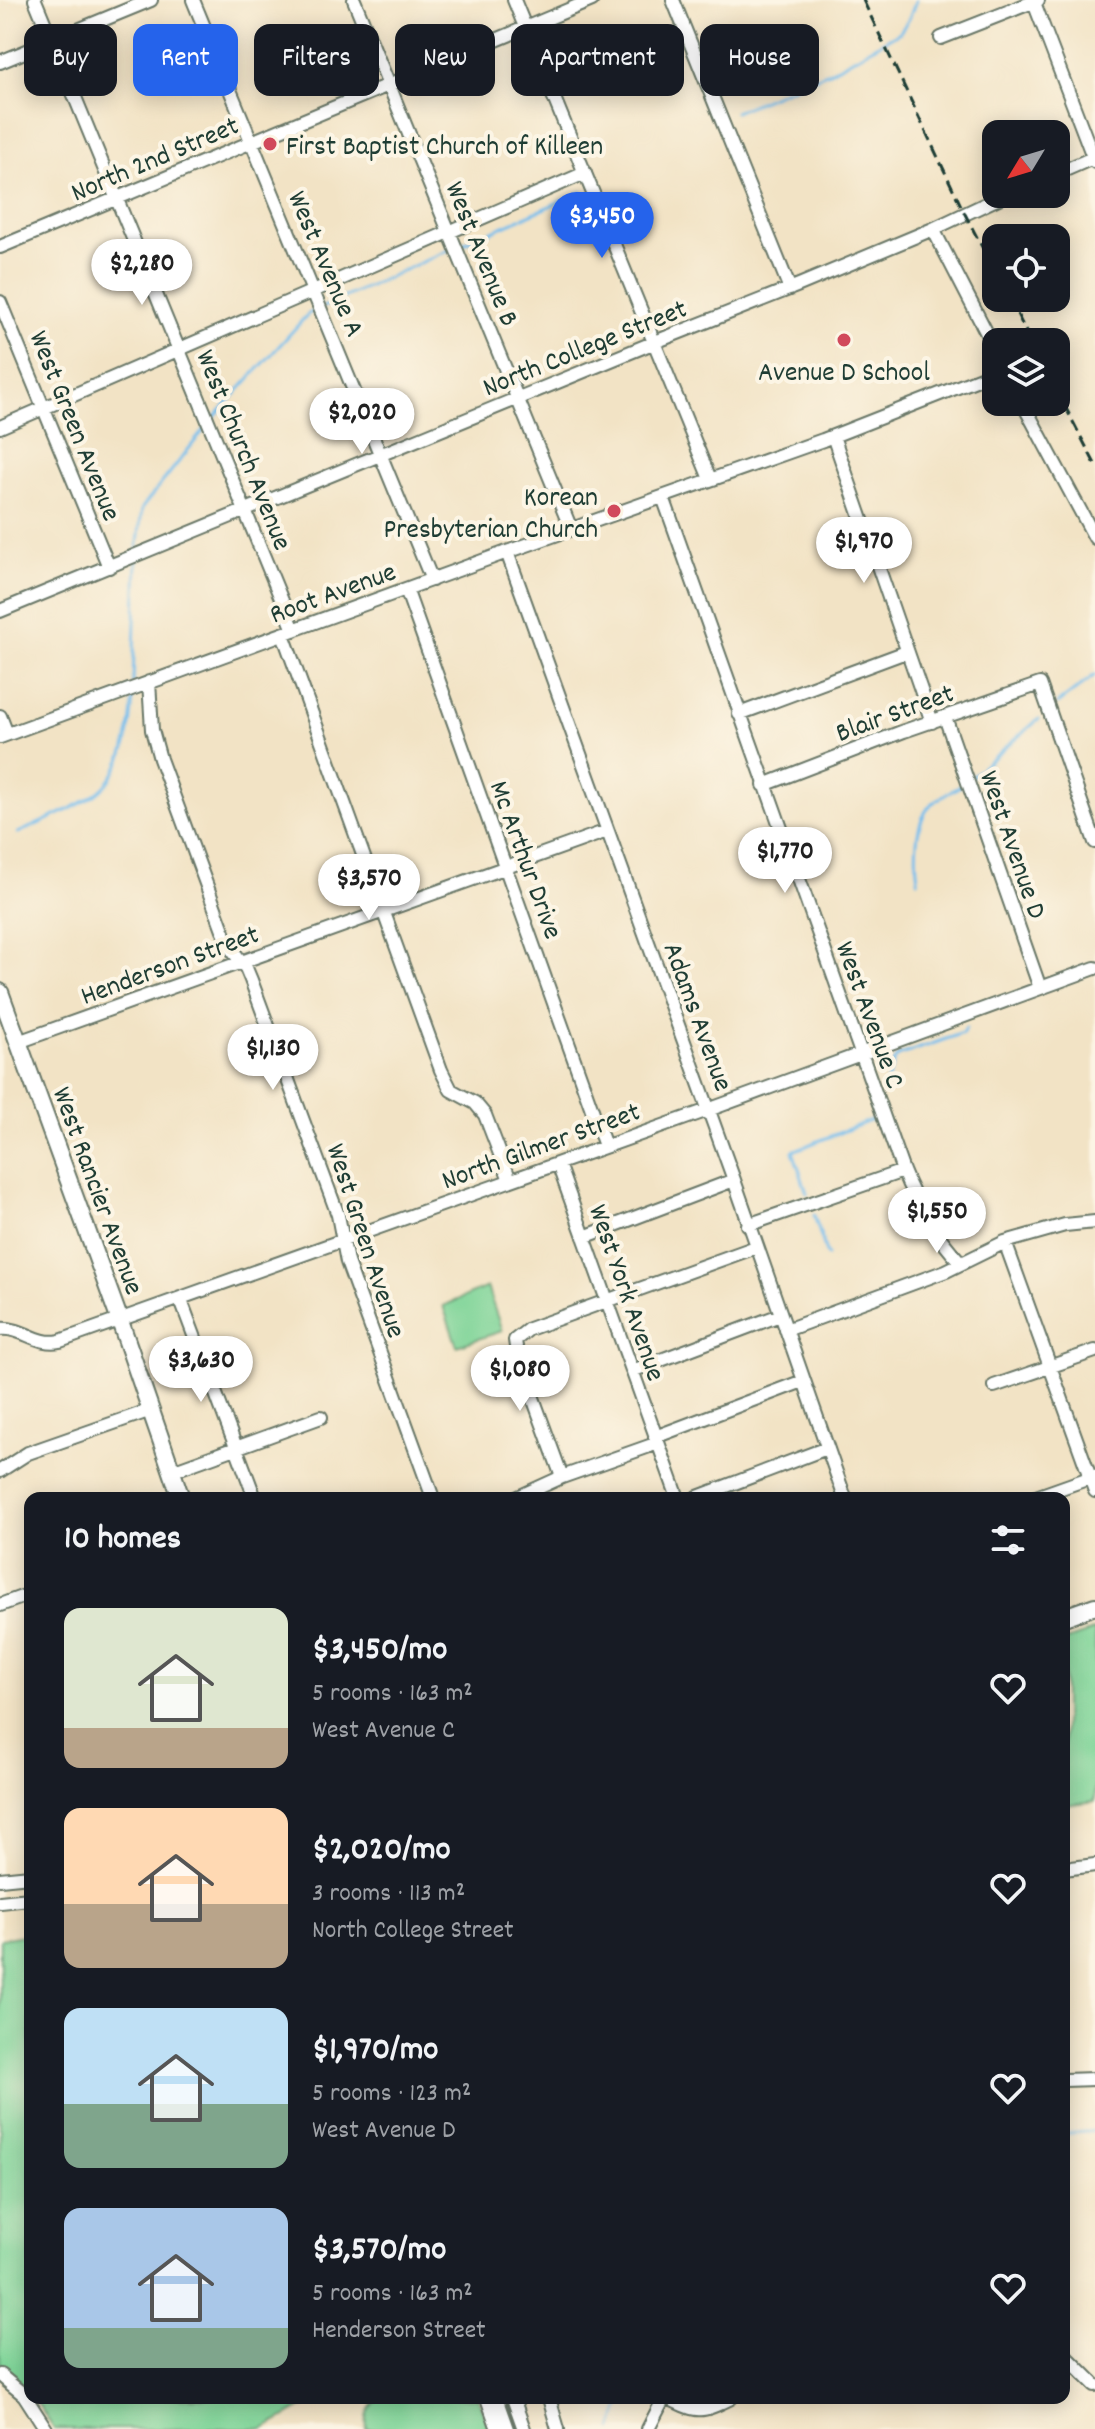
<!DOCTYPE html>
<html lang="en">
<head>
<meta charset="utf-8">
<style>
  :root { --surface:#171b24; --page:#242831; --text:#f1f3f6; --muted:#9ea1a6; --accent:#2563eb }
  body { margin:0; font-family:Dekko,sans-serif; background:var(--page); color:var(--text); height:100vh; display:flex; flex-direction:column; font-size:30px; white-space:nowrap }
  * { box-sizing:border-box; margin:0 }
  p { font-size:26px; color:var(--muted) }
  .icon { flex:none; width:44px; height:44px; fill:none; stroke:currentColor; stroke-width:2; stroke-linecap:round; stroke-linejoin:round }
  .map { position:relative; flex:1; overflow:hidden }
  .details { position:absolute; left:24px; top:1492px; width:1046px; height:912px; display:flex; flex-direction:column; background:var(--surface); border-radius:16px; box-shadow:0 4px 20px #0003 }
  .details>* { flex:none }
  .hud { position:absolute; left:24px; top:24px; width:1048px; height:72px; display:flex; gap:16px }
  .needle { width:52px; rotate:232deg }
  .fabs { position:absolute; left:982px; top:120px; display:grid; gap:16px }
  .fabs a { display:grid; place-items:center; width:88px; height:88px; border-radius:16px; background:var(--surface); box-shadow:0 4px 20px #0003; font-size:40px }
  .price { position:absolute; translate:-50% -68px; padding:0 18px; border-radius:28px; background:#fff; color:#222; font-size:26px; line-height:52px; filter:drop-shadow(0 2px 4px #0008) }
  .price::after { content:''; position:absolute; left:50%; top:48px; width:24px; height:18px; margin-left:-12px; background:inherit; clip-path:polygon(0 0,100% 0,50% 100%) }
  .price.selected { background:var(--accent); color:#fff }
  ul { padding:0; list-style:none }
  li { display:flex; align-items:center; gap:24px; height:200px; padding:0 40px }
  li span { display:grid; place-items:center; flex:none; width:224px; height:160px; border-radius:16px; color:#555 }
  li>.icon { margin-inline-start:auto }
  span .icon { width:96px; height:96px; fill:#fffc; stroke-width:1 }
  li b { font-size:34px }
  h2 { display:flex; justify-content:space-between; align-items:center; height:96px; padding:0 40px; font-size:34px }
  .tag { padding:0 28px; border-radius:16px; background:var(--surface); box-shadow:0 4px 20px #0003; font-size:28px; line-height:72px }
  .tag.selected { background:var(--accent); color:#fff }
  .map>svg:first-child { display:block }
</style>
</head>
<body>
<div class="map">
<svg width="1095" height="2429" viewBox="0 0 1095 2429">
  <rect width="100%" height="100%" fill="#fcf5e5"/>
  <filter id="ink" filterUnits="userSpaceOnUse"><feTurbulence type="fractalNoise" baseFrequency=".0125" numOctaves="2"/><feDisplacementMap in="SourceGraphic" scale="16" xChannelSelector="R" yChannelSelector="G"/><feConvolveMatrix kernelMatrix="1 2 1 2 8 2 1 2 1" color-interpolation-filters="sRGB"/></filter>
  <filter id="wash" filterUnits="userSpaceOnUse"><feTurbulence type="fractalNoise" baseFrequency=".006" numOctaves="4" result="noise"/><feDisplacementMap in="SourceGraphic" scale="32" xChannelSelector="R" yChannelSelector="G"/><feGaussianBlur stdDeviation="1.8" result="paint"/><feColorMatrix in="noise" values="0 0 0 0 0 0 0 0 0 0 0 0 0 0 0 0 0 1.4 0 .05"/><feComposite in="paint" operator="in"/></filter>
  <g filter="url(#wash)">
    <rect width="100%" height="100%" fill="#f2e3c5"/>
    <path fill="#7fd498" stroke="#4f8866" stroke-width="2" d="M487 1287 502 1331 457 1346 443 1306Z
      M1095 1630V1801L1064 1805V1641Z
      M30 1934V2392L12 2375 0 2368V1939Z
      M34 2398H319L264 2429H54Z
      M381 2398H478L489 2429H367C365 2416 370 2405 381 2398Z"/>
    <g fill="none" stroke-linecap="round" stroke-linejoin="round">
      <path stroke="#74beed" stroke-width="3" d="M735 112 831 71 900 32 909 19 916 0
        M458 246 582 192
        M323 307 451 249
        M212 420 308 314 316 310
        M137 551 142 508 207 426
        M133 683 137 559
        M1057 704 1095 675
        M971 777 1039 719
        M18 833C41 822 77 808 96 794 126 772 132 725 133 691
        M918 881C915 858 914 819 933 803 943 795 955 790 965 782
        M883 1094 894 1061 898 1056 963 1033 966 1028
        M807 1193 793 1151 877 1118
        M814 1215 827 1256
        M1064 2134 1095 2131
        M613 2429 620 2408 628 2398"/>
    </g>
  </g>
  <g filter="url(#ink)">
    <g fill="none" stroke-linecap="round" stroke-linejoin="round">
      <g stroke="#697767" stroke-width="16">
        <path id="minor" d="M35 0 294 630
          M193 0 432 580
          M354 0 571 529
          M514 0 710 479
          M673 0 790 289
          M1033 0 1095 162
          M941 38 1038 0
          M0 62 151 0
          M1056 174 1095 157
          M933 229 996 351
          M0 247 592 0
          M0 302 109 567
          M1022 402 1095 538
          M0 427 585 173
          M833 436 932 722
          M663 497 903 1171C917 1206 935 1235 961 1263
          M507 552 734 1180 845 1498
          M406 589 605 1146
          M0 611 655 342 799 285 933 229 1007 194
          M283 634 441 1070 451 1090 475 1103 485 1115 510 1180
          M149 682 152 730 160 759 229 946 246 968 251 980 338 1215 347 1262 433 1498
          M739 714 906 652
          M0 716 7 734
          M945 717 1040 988
          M0 737 507 552 823 440 996 372
          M764 785 904 731 1040 684 1095 842
          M18 1042 607 831
          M558 1164 678 1498
          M748 1225 903 1171
          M584 1237 734 1180
          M1005 1242 1095 1491
          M180 1298 255 1498
          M0 1329C23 1327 37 1346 60 1341L708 1110 1095 968
          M786 1330 946 1271 1005 1242 1065 1225 1095 1222
          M632 1371 780 1315
          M994 1386 1095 1351
          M655 1437 803 1381
          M0 1471 28 1453 151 1410
          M172 1471 321 1417
          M562 1477 517 1354 515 1340 529 1329 756 1247
          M516 1498 562 1477 658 1443
          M695 1498 827 1448
          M1033 1498 1095 1476
          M0 1605 30 1594
          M1064 1869 1095 1865
          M0 1879 30 1876
          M0 1902 30 1899
          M1064 2080 1095 2079
          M1064 2351 1065 2355 1095 2385
          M0 2375 24 2395 46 2429
          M487 2398 498 2429
          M496 2398 507 2429
          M513 2398 524 2429
          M549 2398 558 2429
          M668 2398C699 2413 700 2413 731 2398
          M648 2429 664 2398"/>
      </g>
      <g stroke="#697767" stroke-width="20">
        <path id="major" d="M0 992 120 1321 181 1498
          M1064 1617 1095 1606"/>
      </g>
      <use href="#minor" stroke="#fff" stroke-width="12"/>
      <use href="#major" stroke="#fff" stroke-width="16"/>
      <path stroke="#1f3d34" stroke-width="3" stroke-dasharray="12 6" stroke-linecap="butt" d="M863 0 965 214 996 274
        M1009 298 1031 342
        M1056 389 1095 464"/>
    </g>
  </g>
  <g fill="#d1495b" stroke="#fcf5e5" stroke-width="3">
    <circle cx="270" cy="144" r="8"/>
    <circle cx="844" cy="340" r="8"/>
    <circle cx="614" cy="511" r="8"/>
  </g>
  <g text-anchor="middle" stroke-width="8" stroke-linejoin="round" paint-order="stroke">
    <g font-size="28" fill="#1f3d34" stroke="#fcf5e5" text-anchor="start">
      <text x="286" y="154">First Baptist Church of Killeen</text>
      <text x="844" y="380" text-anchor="middle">Avenue D School</text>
      <text x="598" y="505" text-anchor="end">Korean<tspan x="598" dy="32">Presbyterian Church</tspan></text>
    </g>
    <g font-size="28" fill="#1f3d34" stroke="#fcf5e5">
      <text transform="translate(154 157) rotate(-23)" y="10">North 2nd Street</text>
      <text transform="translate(484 253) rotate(68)" y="10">West Avenue B</text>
      <text transform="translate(328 263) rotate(67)" y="10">West Avenue A</text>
      <text transform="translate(584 346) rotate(-22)" y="10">North College Street</text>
      <text transform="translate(77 425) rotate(68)" y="10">West Green Avenue</text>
      <text transform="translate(246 449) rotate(68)" y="10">West Church Avenue</text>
      <text transform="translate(332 591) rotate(-20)" y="10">Root Avenue</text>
      <text transform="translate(894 711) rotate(-20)" y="10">Blair Street</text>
      <text transform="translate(1015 844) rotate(71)" y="10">West Avenue D</text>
      <text transform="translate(528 859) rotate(70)" y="10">Mc Arthur Drive</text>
      <text transform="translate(169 963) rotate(-20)" y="10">Henderson Street</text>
      <text transform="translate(872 1014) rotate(70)" y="10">West Avenue C</text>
      <text transform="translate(700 1016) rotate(70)" y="10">Adams Avenue</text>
      <text transform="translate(540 1144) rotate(-20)" y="10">North Gilmer Street</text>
      <text transform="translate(100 1190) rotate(70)" y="10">West Rancier Avenue</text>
      <text transform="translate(368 1240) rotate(72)" y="10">West Green Avenue</text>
      <text transform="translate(629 1292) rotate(71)" y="10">West York Avenue</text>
    </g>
  </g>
</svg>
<div class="fabs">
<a><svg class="needle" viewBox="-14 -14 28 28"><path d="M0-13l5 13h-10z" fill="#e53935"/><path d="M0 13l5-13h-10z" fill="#9ea1a6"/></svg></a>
<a><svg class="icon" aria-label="locate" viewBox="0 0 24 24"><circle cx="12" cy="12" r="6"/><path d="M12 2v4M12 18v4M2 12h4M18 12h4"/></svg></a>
<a><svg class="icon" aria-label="layers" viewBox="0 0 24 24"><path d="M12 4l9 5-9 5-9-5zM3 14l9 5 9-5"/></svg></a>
</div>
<b class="price selected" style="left:602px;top:260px">$3,450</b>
<b class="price" style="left:142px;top:307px">$2,280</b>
<b class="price" style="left:362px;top:456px">$2,020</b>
<b class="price" style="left:864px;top:585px">$1,970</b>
<b class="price" style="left:785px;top:895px">$1,770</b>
<b class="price" style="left:369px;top:922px">$3,570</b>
<b class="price" style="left:273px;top:1092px">$1,130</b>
<b class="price" style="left:937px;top:1255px">$1,550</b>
<b class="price" style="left:201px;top:1404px">$3,630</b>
<b class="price" style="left:520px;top:1413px">$1,080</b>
<div class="hud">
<a class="tag">Buy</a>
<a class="tag selected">Rent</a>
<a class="tag">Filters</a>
<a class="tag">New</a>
<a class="tag">Apartment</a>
<a class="tag">House</a>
</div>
<section class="details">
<h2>10 homes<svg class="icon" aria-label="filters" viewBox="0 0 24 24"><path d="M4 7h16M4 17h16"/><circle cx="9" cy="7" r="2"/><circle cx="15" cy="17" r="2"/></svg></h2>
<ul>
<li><span style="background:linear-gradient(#dfe7d0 75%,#b9a48a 0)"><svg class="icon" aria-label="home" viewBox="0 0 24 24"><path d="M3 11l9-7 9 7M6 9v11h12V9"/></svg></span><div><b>$3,450/mo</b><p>5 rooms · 163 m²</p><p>West Avenue C</p></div><svg class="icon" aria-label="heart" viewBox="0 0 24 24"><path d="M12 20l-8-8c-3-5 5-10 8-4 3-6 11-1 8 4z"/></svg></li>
<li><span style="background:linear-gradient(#ffd9b3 60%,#b9a48a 0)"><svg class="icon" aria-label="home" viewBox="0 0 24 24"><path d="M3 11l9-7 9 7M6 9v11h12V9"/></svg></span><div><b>$2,020/mo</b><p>3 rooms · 113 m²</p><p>North College Street</p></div><svg class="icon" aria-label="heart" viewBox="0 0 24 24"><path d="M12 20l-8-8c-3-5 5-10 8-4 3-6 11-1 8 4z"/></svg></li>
<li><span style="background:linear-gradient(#bfe0f5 60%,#7fa58c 0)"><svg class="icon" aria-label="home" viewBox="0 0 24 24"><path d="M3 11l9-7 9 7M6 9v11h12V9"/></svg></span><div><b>$1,970/mo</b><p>5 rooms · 123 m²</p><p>West Avenue D</p></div><svg class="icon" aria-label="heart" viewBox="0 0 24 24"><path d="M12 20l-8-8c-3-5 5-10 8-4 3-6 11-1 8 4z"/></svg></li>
<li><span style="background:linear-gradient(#a9c7e8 75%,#7fa58c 0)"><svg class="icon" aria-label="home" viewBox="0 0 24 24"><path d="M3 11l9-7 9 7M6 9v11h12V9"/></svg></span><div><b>$3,570/mo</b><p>5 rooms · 163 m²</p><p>Henderson Street</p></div><svg class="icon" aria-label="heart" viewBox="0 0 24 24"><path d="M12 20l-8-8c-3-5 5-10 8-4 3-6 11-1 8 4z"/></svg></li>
</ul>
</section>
</div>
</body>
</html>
